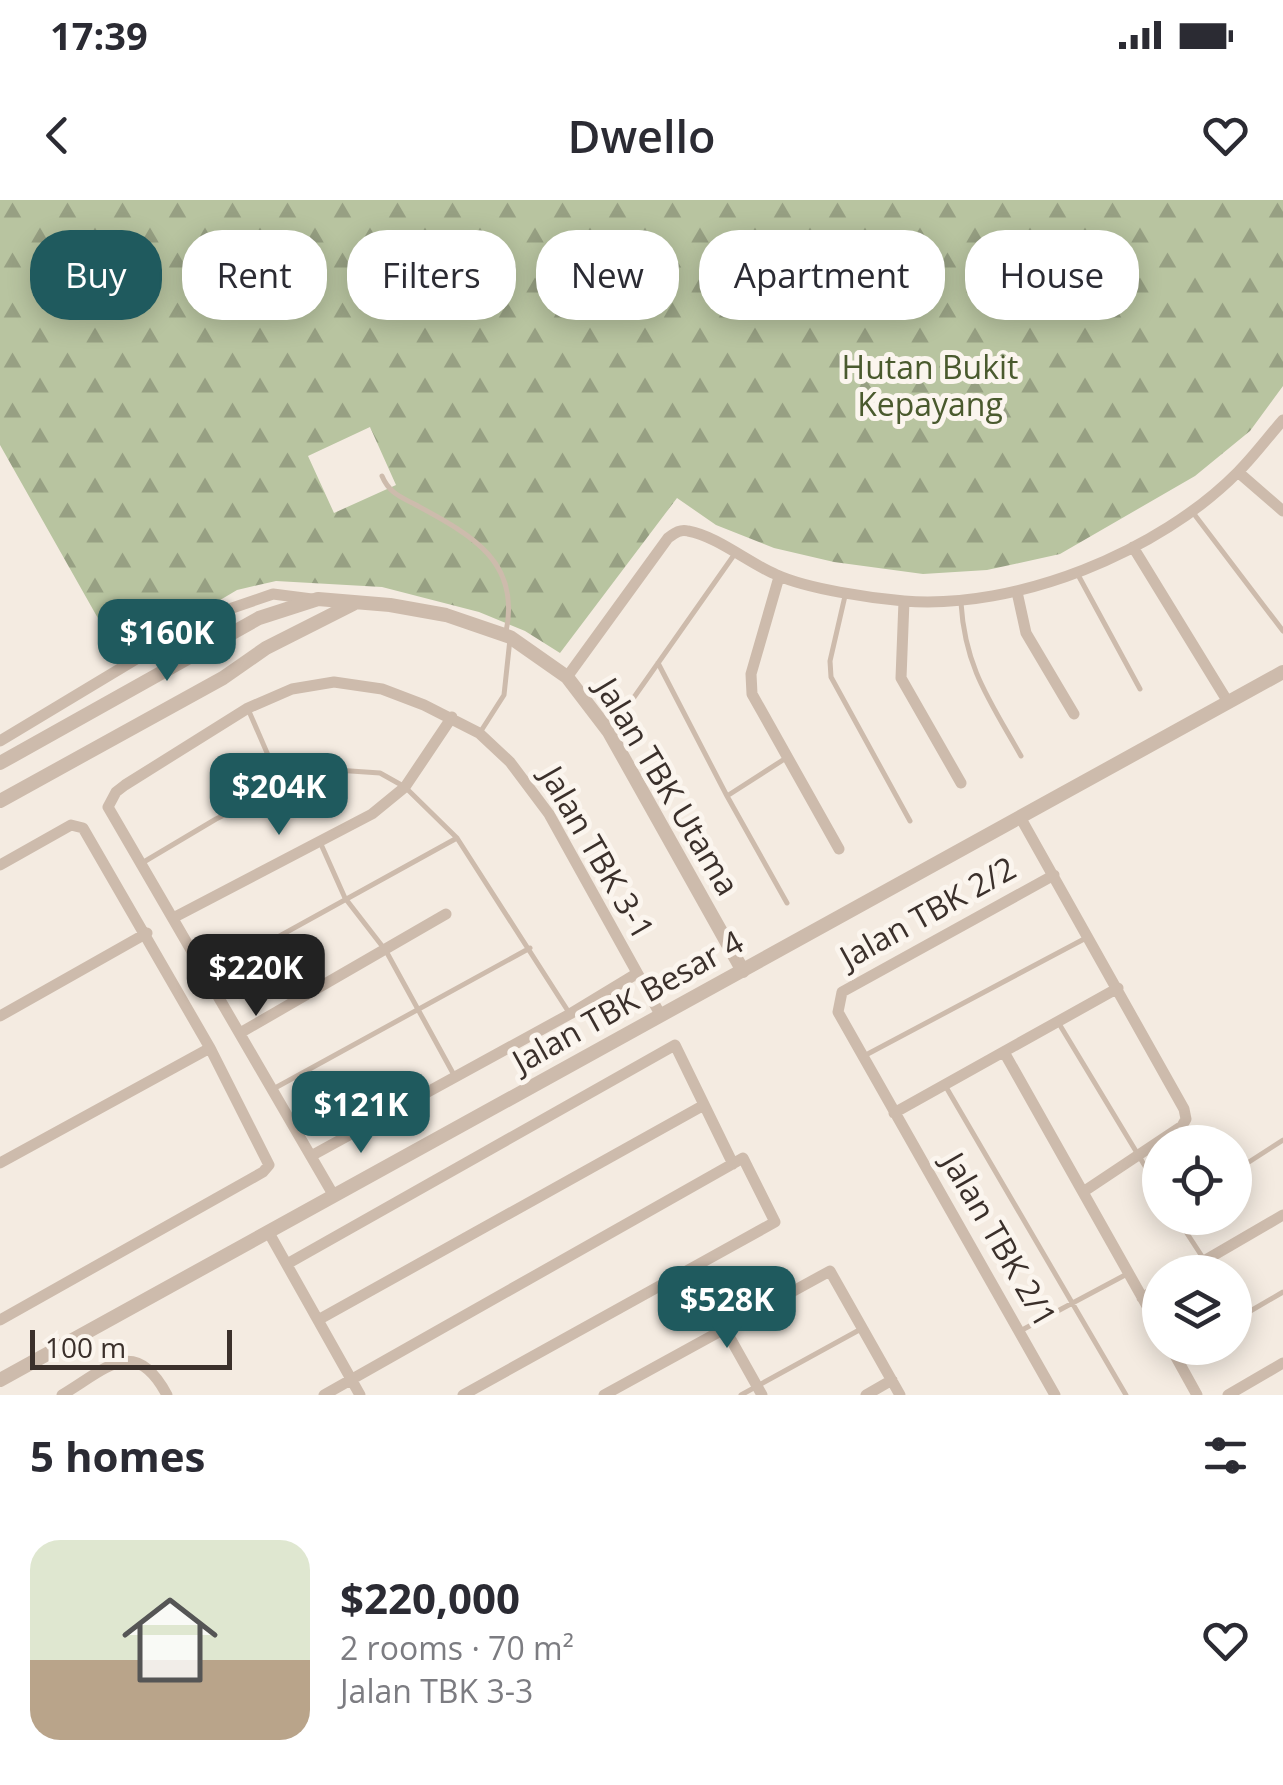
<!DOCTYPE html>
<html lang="en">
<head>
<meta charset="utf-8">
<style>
  :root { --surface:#fff; --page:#f7f7f7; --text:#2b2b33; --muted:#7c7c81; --line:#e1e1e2; --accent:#1f5a5e }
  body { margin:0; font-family:"Open Sans",sans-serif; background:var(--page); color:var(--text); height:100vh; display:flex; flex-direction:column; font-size:38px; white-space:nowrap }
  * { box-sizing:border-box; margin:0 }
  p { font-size:32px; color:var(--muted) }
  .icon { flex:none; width:55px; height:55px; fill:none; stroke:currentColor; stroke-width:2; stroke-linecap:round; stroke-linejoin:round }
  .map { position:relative; height:1195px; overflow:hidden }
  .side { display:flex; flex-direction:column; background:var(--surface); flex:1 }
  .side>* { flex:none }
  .top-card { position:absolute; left:30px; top:30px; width:1225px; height:90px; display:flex; gap:20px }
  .fabs { position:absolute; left:1142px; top:925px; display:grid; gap:20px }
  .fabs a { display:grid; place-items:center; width:110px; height:110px; border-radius:50%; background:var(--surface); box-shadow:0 5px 25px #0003; font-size:50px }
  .scale { position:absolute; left:30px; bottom:25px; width:202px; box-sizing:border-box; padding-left:10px; border:5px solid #3b302b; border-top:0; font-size:28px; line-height:35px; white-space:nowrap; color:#3b302b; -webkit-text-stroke:8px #fbf5ee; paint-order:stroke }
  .price { position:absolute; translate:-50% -85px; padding:0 22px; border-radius:20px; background:var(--accent); color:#fff; font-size:32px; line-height:65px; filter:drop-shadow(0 2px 5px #0008) }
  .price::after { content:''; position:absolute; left:50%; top:60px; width:30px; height:22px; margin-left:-15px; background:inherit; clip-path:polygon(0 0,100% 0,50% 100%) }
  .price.selected { background:#222; color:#fff }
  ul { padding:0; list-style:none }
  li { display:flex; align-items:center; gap:30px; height:250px; padding:0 30px }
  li+li { border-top:2px solid var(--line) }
  li span { display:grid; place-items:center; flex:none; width:280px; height:200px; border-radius:30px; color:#555 }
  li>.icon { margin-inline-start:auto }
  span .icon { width:120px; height:120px; fill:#fffc; stroke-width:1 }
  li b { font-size:42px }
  h2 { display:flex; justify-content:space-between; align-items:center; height:120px; padding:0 30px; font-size:42px }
  .chip { padding:0 35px; border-radius:40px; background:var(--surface); box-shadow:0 5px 25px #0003; font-size:35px; line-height:90px }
  .chip.selected { background:var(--accent); color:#fff }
  .status { display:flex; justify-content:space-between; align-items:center; height:70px; padding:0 50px; background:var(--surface); direction:ltr }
  .status svg { height:28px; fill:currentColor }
  header { display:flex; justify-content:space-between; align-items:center; height:130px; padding:0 30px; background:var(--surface); font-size:45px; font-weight:600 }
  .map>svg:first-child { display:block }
</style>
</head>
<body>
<div class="status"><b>17:39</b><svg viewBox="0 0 49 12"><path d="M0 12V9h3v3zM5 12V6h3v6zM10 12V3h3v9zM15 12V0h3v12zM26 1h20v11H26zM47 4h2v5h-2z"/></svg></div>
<header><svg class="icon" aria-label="back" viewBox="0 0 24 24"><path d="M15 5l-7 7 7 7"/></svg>Dwello<svg class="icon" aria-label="heart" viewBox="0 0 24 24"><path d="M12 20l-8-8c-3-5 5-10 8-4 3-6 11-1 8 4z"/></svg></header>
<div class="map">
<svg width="1283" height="1195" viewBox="0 0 1283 1195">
  <defs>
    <pattern id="forest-firs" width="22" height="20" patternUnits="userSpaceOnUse" patternTransform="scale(2.5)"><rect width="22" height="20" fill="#b8c4a0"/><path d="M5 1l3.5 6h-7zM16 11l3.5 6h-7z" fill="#97a083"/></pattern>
  </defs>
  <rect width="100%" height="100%" fill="#f4ebe1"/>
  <path fill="url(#forest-firs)" fill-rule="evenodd" d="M0 0H1283V186L1250 231 1195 276 1060 354 987 370 923 374 834 362 774 348 716 325 677 298 560 453 525 431 479 412 382 387 276 381 237 390 121 459 0 245ZM370 227 396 285 334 313 308 256Z"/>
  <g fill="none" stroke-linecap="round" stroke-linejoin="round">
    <path stroke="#cdbbac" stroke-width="5" d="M382 276C389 293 401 297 416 305 471 335 521 361 506 432
      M1191 310 1283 431
      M1077 373 1140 489
      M845 396 830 461 831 477 910 621
      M961 403C965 468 990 501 1021 556
      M658 463 727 596
      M248 509 281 585
      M611 530 734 355
      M481 531 504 495 510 439
      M786 558 727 596 787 703
      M320 642 345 698 386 751 454 875
      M142 663 216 619 310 573 336 570 380 573 405 587 457 638 568 811
      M209 775 457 638
      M1058 822 1160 991
      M862 857 1086 738
      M946 887 1126 1195
      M275 888 530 748
      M1235 971 1283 940
      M1177 1018 1205 1061
      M1235 1120 1283 1092
      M1022 1130 1127 1074
      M1178 1154 1189 1148
      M741 1195 861 1129"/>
    <path stroke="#cdbbac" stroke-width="11" d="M1238 272 1283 311
      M1133 347 1228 502
      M779 377 751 474 752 494 839 649
      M1017 392 1026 433 1074 514
      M904 401 901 478 961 583
      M567 477 668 338C675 333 680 329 688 331 717 336 750 364 777 375 808 389 870 398 904 401 1017 410 1159 352 1238 272 1254 256 1268 237 1283 220
      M0 541 206 417 273 394 312 399
      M1020 617 1184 909 1186 919 1182 926 1083 992
      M0 665 71 625 83 628 210 848 269 965 263 972 0 1120
      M1054 675 842 792 838 812 1055 1195
      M173 718 372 614 405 587 452 517
      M0 816 147 733
      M240 833 446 714
      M1004 852 1160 1129
      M894 913 1118 788
      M311 956 570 814 636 774
      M0 963 210 848
      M334 996 108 607 116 592 125 585 248 508 292 489 334 482 382 489 424 505 479 533 510 562 549 614 660 814
      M269 1033 360 1195
      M287 1064 675 845 733 964
      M1185 1072 1283 1015
      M1142 1098 1160 1087
      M318 1120 704 905
      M725 1129 762 1195
      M1171 1148 1197 1195
      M62 1195C107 1168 135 1135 167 1195
      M324 1195 743 958 775 1022 463 1195
      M604 1195 830 1071 900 1195
      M866 1195 892 1180
      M1228 1195 1283 1163"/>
    <path stroke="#cdbbac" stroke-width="14" d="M0 563 259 418 318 399 390 405 446 415 510 437 567 477 609 532 743 771
      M0 601 223 478 266 448 353 404
      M0 1180 1283 472"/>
  </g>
  <g text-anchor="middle" stroke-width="10" stroke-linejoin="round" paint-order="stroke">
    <g font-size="32" fill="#4a5a2e" stroke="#fbf5ee">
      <text x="930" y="179">Hutan Bukit<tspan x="930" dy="37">Kepayang</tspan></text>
    </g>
    <g font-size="32" fill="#3b302b" stroke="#fbf5ee">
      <text transform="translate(667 587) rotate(59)" y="11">Jalan TBK Utama</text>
      <text transform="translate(597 653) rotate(60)" y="11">Jalan TBK 3-1</text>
      <text transform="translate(928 713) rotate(-29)" y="11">Jalan TBK 2/2</text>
      <text transform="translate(628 802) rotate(-29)" y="11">Jalan TBK Besar 4</text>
      <text transform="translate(999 1040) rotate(60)" y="11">Jalan TBK 2/1</text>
    </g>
  </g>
</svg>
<div class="fabs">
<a><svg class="icon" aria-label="locate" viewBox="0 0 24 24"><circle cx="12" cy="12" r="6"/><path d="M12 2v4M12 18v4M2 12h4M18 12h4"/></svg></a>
<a><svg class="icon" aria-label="layers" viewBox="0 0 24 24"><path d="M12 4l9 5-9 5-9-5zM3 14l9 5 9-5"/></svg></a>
</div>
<div class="scale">100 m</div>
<b class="price" style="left:167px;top:484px">$160K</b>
<b class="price" style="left:279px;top:638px">$204K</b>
<b class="price selected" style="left:256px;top:819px">$220K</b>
<b class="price" style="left:361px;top:956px">$121K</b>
<b class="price" style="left:727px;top:1151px">$528K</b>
<div class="top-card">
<a class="chip selected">Buy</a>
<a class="chip">Rent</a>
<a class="chip">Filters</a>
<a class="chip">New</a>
<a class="chip">Apartment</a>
<a class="chip">House</a>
</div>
</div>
<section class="side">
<h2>5 homes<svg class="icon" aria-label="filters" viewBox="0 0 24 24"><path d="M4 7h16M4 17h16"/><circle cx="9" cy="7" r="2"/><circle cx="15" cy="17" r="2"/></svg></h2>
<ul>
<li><span style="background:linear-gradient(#dfe7d0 60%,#b9a48a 0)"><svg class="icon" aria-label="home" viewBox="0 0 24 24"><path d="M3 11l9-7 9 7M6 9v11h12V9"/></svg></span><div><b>$220,000</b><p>2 rooms · 70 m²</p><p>Jalan TBK 3-3</p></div><svg class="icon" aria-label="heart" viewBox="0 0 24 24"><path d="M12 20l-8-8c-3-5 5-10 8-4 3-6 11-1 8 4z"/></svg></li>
</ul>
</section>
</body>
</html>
